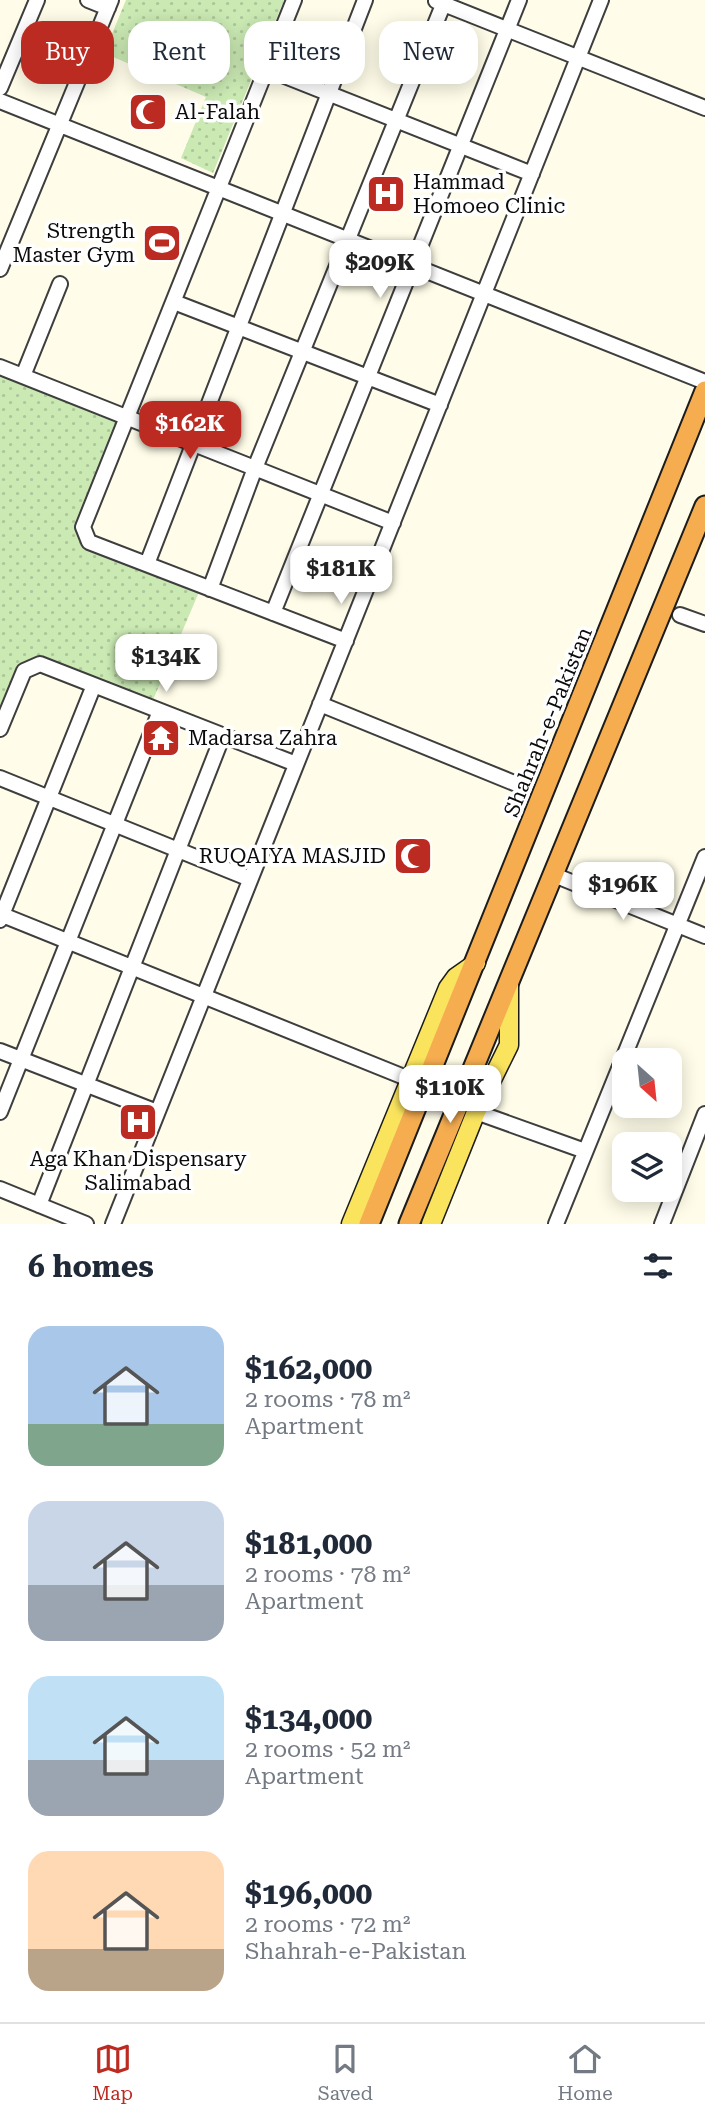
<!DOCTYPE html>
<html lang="en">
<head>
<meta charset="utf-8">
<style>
  :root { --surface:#fff; --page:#f6f6f7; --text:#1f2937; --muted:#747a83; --line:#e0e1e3; --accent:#bc2b22 }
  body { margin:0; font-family:"Roboto Serif",serif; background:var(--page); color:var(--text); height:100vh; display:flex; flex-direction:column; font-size:26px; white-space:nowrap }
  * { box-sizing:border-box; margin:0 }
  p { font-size:23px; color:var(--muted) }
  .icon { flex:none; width:38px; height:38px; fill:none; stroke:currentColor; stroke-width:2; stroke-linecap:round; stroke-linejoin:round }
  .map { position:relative; height:1224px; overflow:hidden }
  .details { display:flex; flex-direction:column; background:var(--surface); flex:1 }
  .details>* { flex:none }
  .hud { position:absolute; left:21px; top:21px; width:663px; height:63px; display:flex; gap:14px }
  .needle { width:46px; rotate:153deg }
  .tools { position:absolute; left:612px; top:1048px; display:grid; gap:14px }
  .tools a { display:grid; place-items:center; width:70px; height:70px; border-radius:14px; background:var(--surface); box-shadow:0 4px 18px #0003; font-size:35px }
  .price { position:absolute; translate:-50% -60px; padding:0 16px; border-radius:14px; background:#fff; color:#222; font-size:23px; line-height:46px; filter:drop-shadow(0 2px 4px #0008) }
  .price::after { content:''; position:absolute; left:50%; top:42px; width:21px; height:16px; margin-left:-10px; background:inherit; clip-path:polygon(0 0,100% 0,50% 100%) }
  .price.selected { background:var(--accent); color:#fff }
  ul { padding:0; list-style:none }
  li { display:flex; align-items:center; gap:21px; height:175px; padding:0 28px }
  li span { display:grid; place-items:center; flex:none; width:196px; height:140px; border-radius:21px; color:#555 }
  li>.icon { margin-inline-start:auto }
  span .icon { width:84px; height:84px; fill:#fffc; stroke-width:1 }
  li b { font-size:30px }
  h2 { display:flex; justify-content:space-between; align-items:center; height:84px; padding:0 28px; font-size:30px }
  .pill { padding:0 24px; border-radius:21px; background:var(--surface); box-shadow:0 4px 18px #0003; font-size:24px; line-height:63px }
  .pill.selected { background:var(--accent); color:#fff }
  .menu { display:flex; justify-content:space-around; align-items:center; height:98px; border-top:2px solid var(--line); background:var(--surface); font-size:19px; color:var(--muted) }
  .menu a { display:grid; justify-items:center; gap:4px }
  .menu .selected { color:var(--accent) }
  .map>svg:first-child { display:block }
</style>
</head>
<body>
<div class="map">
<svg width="705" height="1224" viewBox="0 0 705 1224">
  <defs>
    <pattern id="park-dots" width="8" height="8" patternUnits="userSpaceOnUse" patternTransform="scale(1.75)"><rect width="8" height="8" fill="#cae9b3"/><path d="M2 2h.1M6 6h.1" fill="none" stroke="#acc699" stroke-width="1.8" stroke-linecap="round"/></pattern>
  </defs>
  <rect width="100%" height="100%" fill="#fffde9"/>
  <path fill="url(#park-dots)" d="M126 0H284L213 173 181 158 206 97 104 53Z
    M0 367 128 418 86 537 202 585 150 707 31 666 0 729Z"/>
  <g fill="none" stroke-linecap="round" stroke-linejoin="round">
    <g stroke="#3e3e3e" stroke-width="18">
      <path id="minor" d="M88 0 108 8
        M294 0 83 527 89 542 346 641
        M436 1 705 108
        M267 69 532 174
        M0 88 37 0
        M0 101 705 382
        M0 269 111 0
        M174 302 440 405
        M0 367 393 523
        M23 376 60 284
        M147 564 365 0
        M210 589 255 468 445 0
        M273 613 519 0
        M680 615 705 624
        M320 704 519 785
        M0 729 24 671 40 664 296 764
        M0 778 250 879
        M554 875 705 936
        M0 914 409 1079
        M0 920 94 685
        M0 1051 157 1112
        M0 1112 160 711
        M476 1112 585 1151
        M0 1189 86 1224
        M39 1205 223 735
        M113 1224 601 0
        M556 1224 705 857
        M662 1224 705 1114"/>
    </g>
    <g stroke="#1c1c1c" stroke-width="21">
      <path id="major" d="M351 1224 448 988 456 977 476 963
        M431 1224 476 1112 509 1045V984"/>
    </g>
    <g stroke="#1c1c1c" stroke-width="23">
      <path id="highway" d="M369 1224 705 391
        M409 1224 705 506"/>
    </g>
    <use href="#minor" stroke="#fff" stroke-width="14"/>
    <use href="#major" stroke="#fae45e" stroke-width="18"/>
    <use href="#highway" stroke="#f6ad50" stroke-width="19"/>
  </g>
  <defs>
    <g id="mosque-square" transform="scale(2.0125)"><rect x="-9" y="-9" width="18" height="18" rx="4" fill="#bc2b22" stroke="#fff"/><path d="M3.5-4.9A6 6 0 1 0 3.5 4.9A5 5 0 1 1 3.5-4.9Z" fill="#fff"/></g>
    <g id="hospital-square" transform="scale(2.0125)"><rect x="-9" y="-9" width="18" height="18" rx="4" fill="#bc2b22" stroke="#fff"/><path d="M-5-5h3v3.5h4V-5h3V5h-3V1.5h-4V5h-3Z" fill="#fff"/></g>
    <g id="stadium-square" transform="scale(2.0125)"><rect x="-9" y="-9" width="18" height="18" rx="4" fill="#bc2b22" stroke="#fff"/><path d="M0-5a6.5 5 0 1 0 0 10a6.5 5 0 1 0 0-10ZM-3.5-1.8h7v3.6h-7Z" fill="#fff"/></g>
    <g id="temple-square" transform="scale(2.0125)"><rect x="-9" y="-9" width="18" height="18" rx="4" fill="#bc2b22" stroke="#fff"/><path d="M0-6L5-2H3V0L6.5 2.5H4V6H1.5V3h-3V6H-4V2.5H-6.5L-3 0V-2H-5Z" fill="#fff"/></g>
  </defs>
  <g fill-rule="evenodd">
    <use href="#mosque-square" x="148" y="112"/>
    <use href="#hospital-square" x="386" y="194"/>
    <use href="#stadium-square" x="162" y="243"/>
    <use href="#temple-square" x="161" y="738"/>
    <use href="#mosque-square" x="413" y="856"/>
    <use href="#hospital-square" x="138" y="1122"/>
  </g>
  <g text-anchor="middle" stroke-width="7" stroke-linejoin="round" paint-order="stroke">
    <g font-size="21" fill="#0b0b0b" stroke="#fff" text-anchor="start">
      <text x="175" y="119">Al-Falah</text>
      <text x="413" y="189">Hammad<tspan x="413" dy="24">Homoeo Clinic</tspan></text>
      <text x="135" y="238" text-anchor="end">Strength<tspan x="135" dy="24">Master Gym</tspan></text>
      <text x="188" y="745">Madarsa Zahra</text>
      <text x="386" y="863" text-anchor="end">RUQAIYA MASJID</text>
      <text x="138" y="1166" text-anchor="middle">Aga Khan Dispensary<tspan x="138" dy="24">Salimabad</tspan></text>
    </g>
    <g font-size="21" fill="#0b0b0b" stroke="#fff">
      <text transform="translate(548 722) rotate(-68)" y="7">Shahrah-e-Pakistan</text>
    </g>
  </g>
</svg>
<div class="tools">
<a><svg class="needle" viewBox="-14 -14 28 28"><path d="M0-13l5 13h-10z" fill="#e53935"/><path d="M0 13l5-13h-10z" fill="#747a83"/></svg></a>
<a><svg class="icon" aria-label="layers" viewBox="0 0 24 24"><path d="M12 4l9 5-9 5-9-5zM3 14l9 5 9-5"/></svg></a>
</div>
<b class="price" style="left:380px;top:300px">$209K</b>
<b class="price selected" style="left:190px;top:461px">$162K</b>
<b class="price" style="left:341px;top:606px">$181K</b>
<b class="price" style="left:166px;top:694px">$134K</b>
<b class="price" style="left:623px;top:922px">$196K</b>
<b class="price" style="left:450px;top:1125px">$110K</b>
<div class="hud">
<a class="pill selected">Buy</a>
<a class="pill">Rent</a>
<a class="pill">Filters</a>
<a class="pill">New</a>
</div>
</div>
<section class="details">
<h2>6 homes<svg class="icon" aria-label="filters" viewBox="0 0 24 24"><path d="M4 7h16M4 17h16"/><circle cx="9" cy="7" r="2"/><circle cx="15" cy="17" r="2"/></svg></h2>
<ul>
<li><span style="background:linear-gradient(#a9c7e8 70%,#7fa58c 0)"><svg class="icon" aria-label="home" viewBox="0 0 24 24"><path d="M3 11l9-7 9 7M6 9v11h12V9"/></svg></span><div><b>$162,000</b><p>2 rooms · 78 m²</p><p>Apartment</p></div></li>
<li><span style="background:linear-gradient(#c9d6e8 60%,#9aa5b1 0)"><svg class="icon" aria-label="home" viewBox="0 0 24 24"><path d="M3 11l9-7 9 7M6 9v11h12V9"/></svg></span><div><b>$181,000</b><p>2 rooms · 78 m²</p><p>Apartment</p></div></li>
<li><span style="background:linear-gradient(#bfe0f5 60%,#9aa5b1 0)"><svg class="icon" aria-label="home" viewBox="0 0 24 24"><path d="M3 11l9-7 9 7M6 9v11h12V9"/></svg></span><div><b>$134,000</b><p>2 rooms · 52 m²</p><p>Apartment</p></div></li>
<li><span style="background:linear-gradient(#ffd9b3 70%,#b9a48a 0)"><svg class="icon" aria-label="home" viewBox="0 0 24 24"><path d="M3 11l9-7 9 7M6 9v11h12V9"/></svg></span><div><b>$196,000</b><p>2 rooms · 72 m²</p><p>Shahrah-e-Pakistan</p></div></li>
</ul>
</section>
<nav class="menu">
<a class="selected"><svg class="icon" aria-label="map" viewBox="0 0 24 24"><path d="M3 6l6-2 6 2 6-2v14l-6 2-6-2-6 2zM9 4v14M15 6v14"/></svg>Map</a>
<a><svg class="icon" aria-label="saved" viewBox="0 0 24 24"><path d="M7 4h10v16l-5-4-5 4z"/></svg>Saved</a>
<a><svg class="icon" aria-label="home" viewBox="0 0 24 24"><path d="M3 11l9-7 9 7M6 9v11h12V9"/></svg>Home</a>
</nav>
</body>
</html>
